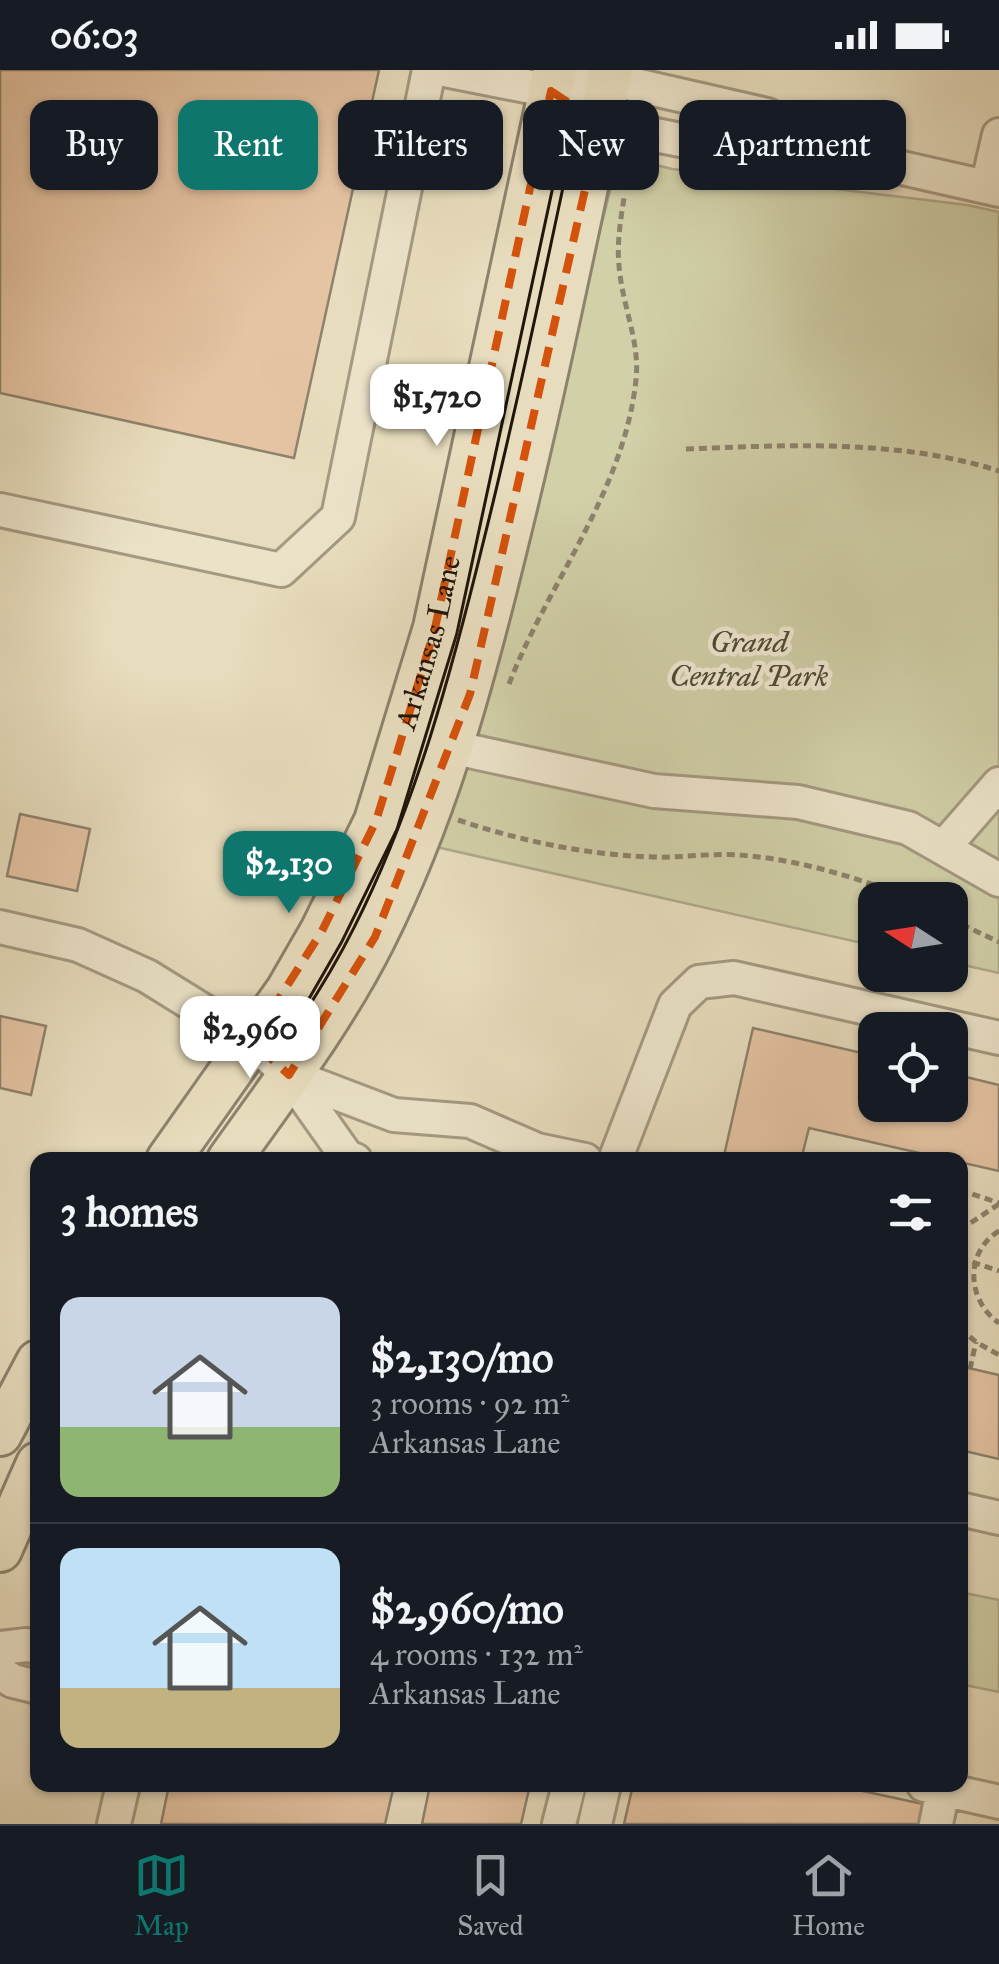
<!DOCTYPE html>
<html lang="en">
<head>
<meta charset="utf-8">
<style>
  :root { --surface:#171b24; --page:#20242c; --text:#f1f3f6; --muted:#9ea1a6; --line:#363941; --accent:#0f766e }
  body { margin:0; font-family:"IM FELL Great Primer",serif; background:var(--page); color:var(--text); height:100vh; display:flex; flex-direction:column; font-size:38px; white-space:nowrap }
  * { box-sizing:border-box; margin:0 }
  p { font-size:32px; color:var(--muted) }
  .icon { flex:none; width:55px; height:55px; fill:none; stroke:currentColor; stroke-width:2; stroke-linecap:round; stroke-linejoin:round }
  .map { position:relative; flex:1; overflow:hidden }
  .panel { position:absolute; left:30px; top:1082px; width:938px; height:640px; display:flex; flex-direction:column; background:var(--surface); border-radius:20px; box-shadow:0 2px 8px #0004 }
  .panel>* { flex:none }
  .top-card { position:absolute; left:30px; top:30px; width:940px; height:90px; display:flex; gap:20px }
  .needle { width:65px; rotate:282deg }
  .controls { position:absolute; left:858px; top:812px; display:grid; gap:20px }
  .controls a { display:grid; place-items:center; width:110px; height:110px; border-radius:20px; background:var(--surface); box-shadow:0 2px 8px #0004; font-size:50px }
  .price { position:absolute; translate:-50% -85px; padding:0 22px; border-radius:20px; background:#fff; color:#222; font-size:32px; line-height:65px; filter:drop-shadow(0 2px 5px #0008) }
  .price::after { content:''; position:absolute; left:50%; top:60px; width:30px; height:22px; margin-left:-15px; background:inherit; clip-path:polygon(0 0,100% 0,50% 100%) }
  .price.selected { background:var(--accent); color:#fff }
  ul { padding:0; list-style:none }
  li { display:flex; align-items:center; gap:30px; height:250px; padding:0 30px }
  li+li { border-top:2px solid var(--line) }
  li span { display:grid; place-items:center; flex:none; width:280px; height:200px; border-radius:20px; color:#555 }
  li>.icon { margin-inline-start:auto }
  span .icon { width:120px; height:120px; fill:#fffc; stroke-width:1 }
  li b { font-size:42px }
  h2 { display:flex; justify-content:space-between; align-items:center; height:120px; padding:0 30px; font-size:42px }
  .chip { padding:0 35px; border-radius:20px; background:var(--surface); box-shadow:0 2px 8px #0004; font-size:35px; line-height:90px }
  .chip.selected { background:var(--accent); color:#fff }
  .status { display:flex; justify-content:space-between; align-items:center; height:70px; padding:0 50px; background:var(--surface); direction:ltr }
  .status svg { height:28px; fill:currentColor }
  .tabs { display:flex; justify-content:space-around; align-items:center; height:140px; border-top:2px solid var(--line); background:var(--surface); font-size:28px; color:var(--muted) }
  .tabs a { display:grid; justify-items:center; gap:5px }
  .tabs .selected { color:var(--accent) }
  .map>svg:first-child { display:block }
</style>
</head>
<body>
<div class="status"><b>06:03</b><svg viewBox="0 0 49 12"><path d="M0 12V9h3v3zM5 12V6h3v6zM10 12V3h3v9zM15 12V0h3v12zM26 1h20v11H26zM47 4h2v5h-2z"/></svg></div>
<div class="map">
<svg width="999" height="1754" viewBox="0 0 999 1754">
  <rect width="100%" height="100%" fill="#e7dcbd"/>
  <filter id="stains"><feTurbulence type="fractalNoise" baseFrequency=".002" numOctaves="4"/><feColorMatrix values="0 0 0 0 .2 0 0 0 0 .09 0 0 0 0 .02 0 0 0 .5 -.17"/></filter>
  <radialGradient id="worn" r=".72"><stop offset=".6" stop-color="#630" stop-opacity="0"/><stop offset="1" stop-color="#630" stop-opacity=".3"/></radialGradient>
  <path fill="#b6c091" stroke="#6b6b4e" stroke-width="2.5" d="M619 86 672 99 967 135 999 142V903L950 892V830H875V876L432 776 464 695Z
    M960 1522 999 1530V1622L960 1614Z"/>
  <path fill="#e2a683" stroke="#20160b" stroke-width="2.5" d="M0 0H379L294 388 0 323Z
    M20 744 90 759 77 821 7 806Z
    M0 946 46 956 31 1025 0 1018Z
    M753 958 875 986V1035H950V1003L999 1015V1101L809 1058 801 1090H723Z
    M960 1296 999 1305V1389L960 1380Z
    M169 1715H394L385 1754H161Z
    M430 1715H530L521 1754H422Z
    M633 1715H835L923 1734 919 1754H624Z"/>
  <g fill="none" stroke-linecap="round" stroke-linejoin="round">
    <g stroke="#524838" stroke-width="38">
      <path id="minor" d="M445 0 551 21 609 9 767 45 836 82
        M551 21 600 54 756 85 840 84 999 120
        M987 117 999 65
        M0 440 281 500 338 447 429 0
        M451 677 654 721 798 732 908 758 999 810
        M943 778 999 714
        M0 857 78 875 147 906 252 971 289 1005 347 1087 355 1090
        M289 1005 394 1045 470 1051 537 1080 585 1090
        M615 1090 675 935 699 912 734 908 999 968
        M960 1439 999 1448
        M0 1578 26 1575 38 1577
        M0 1603 13 1611 38 1617
        M924 1715 999 1732
        M114 1754 123 1715
        M559 1754 569 1715
        M595 1754 604 1715
        M936 1754 943 1720"/>
    </g>
    <g stroke="#20160b" stroke-width="48">
      <g id="major">
        <path id="s1" d="M168 1090 288 920 322 861 376 751 435 558 555 0"/>
        <path d="M229 1090C280 1018 334 948 374 868 437 743 473 609 506 474 545 317 577 158 611 0"/>
        <path d="M0 1364 38 1292"/>
        <path d="M0 1480 38 1394"/>
      </g>
    </g>
    <path stroke="#20160b" stroke-width="5" stroke-dasharray="8 5" stroke-linecap="butt" d="M686 379C788 375 900 369 999 401
      M509 614C548 513 624 422 636 310 640 273 624 240 620 204 616 178 620 154 624 128
      M458 750C521 771 587 785 653 787 681 788 709 783 738 785 799 789 858 808 915 830
      M950 849 999 872
      M902 1090 904 1080
      M960 1120 999 1133
      M960 1160 999 1134
      M999 1161C964 1182 967 1231 999 1253
      M960 1188 999 1201
      M960 1258 976 1272 999 1285
      M970 1299 976 1272"/>
    <use href="#minor" stroke="#efe8d4" stroke-width="32"/>
    <use href="#major" stroke="#e7dcbd" stroke-width="42"/>
  </g>
  <path d="M0 0H999V1754H0ZM551 21 600 54 470 624 375 867 289 1005 252 971 322 861 376 751 398 680 435 558Z" fill="#e7dcbd" fill-opacity=".55" fill-rule="evenodd"/>
  <path fill="none" stroke="#d4520c" stroke-width="8" stroke-dasharray="20 12" stroke-linejoin="round" d="M551 21 600 54 470 624 375 867 289 1005 252 971 322 861 376 751 398 680 435 558Z"/>
  <g text-anchor="middle" stroke-width="9" stroke-linejoin="round" paint-order="stroke">
    <g font-size="30" fill="#20160b" stroke="#efe8d4">
      <text dy="10" stroke="none"><textPath href="#s1" startOffset="585">Arkansas Lane</textPath></text>
    </g>
    <g font-size="30" font-style="italic" fill="#4d4933" stroke="#efe8d4">
      <text x="749" y="582">Grand<tspan x="749" dy="34">Central Park</tspan></text>
    </g>
  </g>
  <rect width="100%" height="100%" filter="url(#stains)"/>
  <rect width="100%" height="100%" fill="url(#worn)"/>
</svg>
<div class="controls">
<a><svg class="needle" viewBox="-14 -14 28 28"><path d="M0-13l5 13h-10z" fill="#e53935"/><path d="M0 13l5-13h-10z" fill="#9ea1a6"/></svg></a>
<a><svg class="icon" aria-label="locate" viewBox="0 0 24 24"><circle cx="12" cy="12" r="6"/><path d="M12 2v4M12 18v4M2 12h4M18 12h4"/></svg></a>
</div>
<b class="price" style="left:437px;top:379px">$1,720</b>
<b class="price selected" style="left:289px;top:846px">$2,130</b>
<b class="price" style="left:250px;top:1011px">$2,960</b>
<div class="top-card">
<a class="chip">Buy</a>
<a class="chip selected">Rent</a>
<a class="chip">Filters</a>
<a class="chip">New</a>
<a class="chip">Apartment</a>
</div>
<section class="panel">
<h2>3 homes<svg class="icon" aria-label="filters" viewBox="0 0 24 24"><path d="M4 7h16M4 17h16"/><circle cx="9" cy="7" r="2"/><circle cx="15" cy="17" r="2"/></svg></h2>
<ul>
<li><span style="background:linear-gradient(#c9d6e8 65%,#8fb573 0)"><svg class="icon" aria-label="home" viewBox="0 0 24 24"><path d="M3 11l9-7 9 7M6 9v11h12V9"/></svg></span><div><b>$2,130/mo</b><p>3 rooms · 92 m²</p><p>Arkansas Lane</p></div></li>
<li><span style="background:linear-gradient(#bfe0f5 70%,#c2b280 0)"><svg class="icon" aria-label="home" viewBox="0 0 24 24"><path d="M3 11l9-7 9 7M6 9v11h12V9"/></svg></span><div><b>$2,960/mo</b><p>4 rooms · 132 m²</p><p>Arkansas Lane</p></div></li>
</ul>
</section>
</div>
<nav class="tabs">
<a class="selected"><svg class="icon" aria-label="map" viewBox="0 0 24 24"><path d="M3 6l6-2 6 2 6-2v14l-6 2-6-2-6 2zM9 4v14M15 6v14"/></svg>Map</a>
<a><svg class="icon" aria-label="saved" viewBox="0 0 24 24"><path d="M7 4h10v16l-5-4-5 4z"/></svg>Saved</a>
<a><svg class="icon" aria-label="home" viewBox="0 0 24 24"><path d="M3 11l9-7 9 7M6 9v11h12V9"/></svg>Home</a>
</nav>
</body>
</html>
